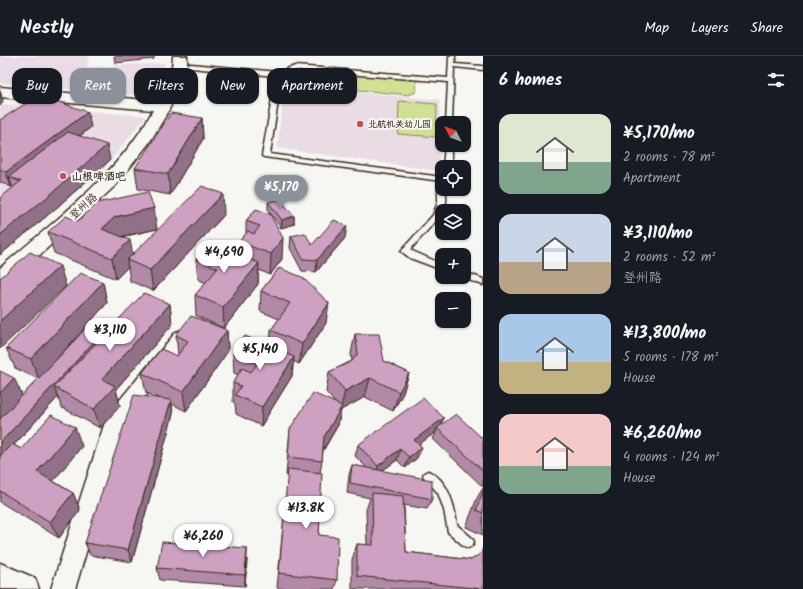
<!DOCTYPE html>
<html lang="en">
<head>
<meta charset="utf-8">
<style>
  :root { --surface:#171b24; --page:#20242c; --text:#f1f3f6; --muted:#9ea1a6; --line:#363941; --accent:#8c9099 }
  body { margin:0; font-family:Kalam,"LXGW WenKai TC",sans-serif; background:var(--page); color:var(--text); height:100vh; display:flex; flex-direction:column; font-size:15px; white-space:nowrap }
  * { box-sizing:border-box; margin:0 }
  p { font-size:13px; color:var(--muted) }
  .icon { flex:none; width:22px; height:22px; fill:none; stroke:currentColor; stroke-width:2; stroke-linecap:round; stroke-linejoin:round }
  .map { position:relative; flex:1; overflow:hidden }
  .side { display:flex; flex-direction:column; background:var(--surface); width:320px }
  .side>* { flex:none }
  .guide { position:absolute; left:12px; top:12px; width:380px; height:36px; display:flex; gap:8px }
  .needle { width:26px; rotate:312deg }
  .fabs { position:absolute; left:435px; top:60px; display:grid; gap:8px }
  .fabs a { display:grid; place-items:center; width:36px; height:36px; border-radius:8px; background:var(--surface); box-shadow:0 1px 3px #0004; font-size:20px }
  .price { position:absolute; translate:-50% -34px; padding:0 9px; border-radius:14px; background:#fff; color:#222; font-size:13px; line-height:26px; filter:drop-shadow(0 1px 2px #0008) }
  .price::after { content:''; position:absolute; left:50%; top:24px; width:12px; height:9px; margin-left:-6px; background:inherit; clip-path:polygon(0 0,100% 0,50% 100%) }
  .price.on { background:var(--accent); color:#fff }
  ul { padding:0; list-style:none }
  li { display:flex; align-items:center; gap:12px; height:100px; padding:0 16px }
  li span { display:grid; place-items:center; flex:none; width:112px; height:80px; border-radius:12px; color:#555 }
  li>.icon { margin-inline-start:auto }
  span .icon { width:48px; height:48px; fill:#fffc; stroke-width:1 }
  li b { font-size:17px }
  h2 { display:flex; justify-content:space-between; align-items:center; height:48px; padding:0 16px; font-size:17px }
  .chip { padding:0 14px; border-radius:12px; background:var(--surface); box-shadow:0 1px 3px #0004; font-size:14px; line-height:36px }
  .chip.on { background:var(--accent); color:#fff }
  header { display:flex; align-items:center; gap:24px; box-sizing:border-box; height:56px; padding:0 20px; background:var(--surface); border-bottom:1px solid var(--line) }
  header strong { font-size:19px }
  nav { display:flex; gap:22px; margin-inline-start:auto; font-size:14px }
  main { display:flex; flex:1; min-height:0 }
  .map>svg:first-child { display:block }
</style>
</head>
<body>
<header>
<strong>Nestly</strong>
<nav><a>Map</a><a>Layers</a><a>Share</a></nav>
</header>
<main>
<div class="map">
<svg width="483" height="533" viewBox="0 0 483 533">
  <rect width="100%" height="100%" fill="#f6f6f2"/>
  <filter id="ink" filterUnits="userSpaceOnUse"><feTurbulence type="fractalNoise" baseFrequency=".025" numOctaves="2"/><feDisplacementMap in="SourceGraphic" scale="8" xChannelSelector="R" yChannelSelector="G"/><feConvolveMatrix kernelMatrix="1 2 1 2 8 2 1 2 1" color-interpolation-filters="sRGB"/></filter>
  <g filter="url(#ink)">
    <path fill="#eadce4" d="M0 0H89L87 11 165 7 152 41 0 27Z
      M285 29 440 44 439 115 277 92Z
      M0 48 146 60 105 112 0 199Z"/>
    <path fill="#d1e093" stroke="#868558" d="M297 13 417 24 416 36 409 39 289 27Z
      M399 45 437 48 436 81 398 78Z"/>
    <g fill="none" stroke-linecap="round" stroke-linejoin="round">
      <g stroke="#3b2a1e" stroke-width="3">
        <path id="lane" d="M449 0H455V8L483 10V14L454 11 452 67H446L448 26 296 14 282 19 270 98 442 121V133H446V146L440 160 410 194 442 208V214L410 202 401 195 433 159 438 146V127L441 125 264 101 262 100 276 20 180 11 177 9 180 7 278 16 295 10 448 22Z
          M445 89H451V111H443Z
          M464 216 483 223V229L461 221H464Z
          M428 415C448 423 455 450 457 469L472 482 474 486 472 490 468 492 464 490 448 476 444 454 438 437 423 420 424 417Z"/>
      </g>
      <g stroke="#3b2a1e" stroke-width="3">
        <path id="street" d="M182 274 188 276 191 281 188 286 125 367 75 533H51L106 363 109 357 176 276Z"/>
      </g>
      <g stroke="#3b2a1e" stroke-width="3">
        <path id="secondary" d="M173 0H187V9L183 22 168 56 149 87 116 129 7 229 0 231V212C53 166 120 117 153 54L0 41V31L157 45C165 30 173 17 173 0Z
          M0 507 35 522 39 533H0Z"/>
      </g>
      <use href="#lane" fill="#f6f6f2" fill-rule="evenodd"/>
      <use href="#street" fill="#f6f6f2" fill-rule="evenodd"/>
      <use href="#secondary" fill="#f6f6f2" fill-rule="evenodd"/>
    </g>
    <path fill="#b18aa8" stroke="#3b2a1e" d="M114 0H154V3L115 7Z
      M202 62 203 83 170 139 138 133 135 112Z
      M0 64 91 71 80 80 110 104 55 153 0 199V142L13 132 12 130 11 131 0 126Z
      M268 146 294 160V168L281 172 268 154Z
      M256 153 282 203 270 219 259 214 258 228 224 272 196 260 195 239 206 227 198 223 196 203 239 199V186L246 178V165Z
      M224 159 153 235 130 225 128 211 116 223 54 197 48 176 78 165 157 173 122 181 133 198Z
      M291 180 312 189 345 182 316 216 302 215 290 192Z
      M279 212 326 267 299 308 293 305 292 320 261 370 236 358 235 347 233 346V327L238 319 234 317 233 297 270 291 271 274 279 263 260 255 261 235Z
      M103 226 107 247 45 316 104 279 170 248 172 269 116 333 120 350 100 372 61 351 58 341 14 389 21 393 82 390 53 425 73 437 80 454 59 482 0 446V315L22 340 38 323 15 312 6 292Z
      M227 274 228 295 186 355 172 348 173 358 132 506 90 499 85 487 159 342 146 337 142 317 177 300 178 298 176 279Z
      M355 278 384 305 409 317 403 337 393 355 365 341 341 354 338 369 323 395 322 405 320 417 319 479 337 524 334 533H287L277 532 288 419H286L290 373 335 347 326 336 329 316 352 305 351 298Z
      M441 370 483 383V431L433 383 436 376 419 388 417 402 405 412 397 404 382 415 432 443 427 453 404 449 406 496 471 504 481 498 483 491V533H352V504L357 488 367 489 366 454 370 442 347 437 349 419 352 409 367 412 355 400 358 389Z
      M483 432V479L466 471 477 442Z
      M247 504 245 530 160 524 157 512Z"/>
    <path fill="#907188" stroke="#3b2a1e" d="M0 34 3 45 0 50Z
      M88 56 91 71 19 125 9 121 12 130 11 131 6 116Z
      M202 62 203 83 170 139 168 118Z
      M107 89 110 104 55 153 0 199V179Z
      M223 138 224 159 153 235 150 214Z
      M154 152 157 173 119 181 102 173 115 161Z
      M294 160V168L281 172 282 164Z
      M347 170 345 182 316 216 317 204Z
      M283 182 282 203 270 219 271 198Z
      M130 184 134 205 127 204 128 211 116 223 112 202Z
      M259 207 258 228 224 272 223 251Z
      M60 210 66 230 0 293V265Z
      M103 226 107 247 39 323 31 303Z
      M329 247 326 267 299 308 302 288Z
      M170 248 172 269 116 333 120 350 100 372 94 353 102 323Z
      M227 274 228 295 186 355 183 336Z
      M103 276 106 287 54 331 58 341 0 404V387Z
      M294 301 292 320 261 370 262 351Z
      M409 317 403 337 393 355 399 336Z
      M14 322 23 341 0 366V337Z
      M370 322 365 341 341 354 338 369 320 399 324 381 341 351 345 335Z
      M171 344 173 358 132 506 128 494Z
      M444 362 439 373 437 372 436 376 410 395 414 384Z
      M75 371 82 390 46 434 37 416Z
      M422 391 417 402 405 412 409 401Z
      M400 393 397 404 375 420 378 410Z
      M73 437 80 454 59 482 50 466Z
      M247 492V504L245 530V519Z"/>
    <path fill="#cea1c3" stroke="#3b2a1e" d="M39 39 88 56 6 116 0 113V64Z
      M171 57 202 62 168 118 135 112Z
      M68 76 107 89 51 138 0 179V142L21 125 9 121Z
      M202 130 223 138 150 214 127 204Z
      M148 136 154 152 115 161 102 173 130 184 112 202 48 176 66 160 78 165 97 147Z
      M280 143 294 160 282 164 268 146Z
      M256 153 270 158 283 182 271 198 239 186 248 175 254 178 260 170 246 165Z
      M334 164 347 170 317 204 303 203 291 180 305 177 312 189Z
      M210 188 259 207 223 251 195 239 218 212 196 203Z
      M30 196 60 210 0 265V222Z
      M279 212 302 221 329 247 302 288 271 274 290 247 261 235Z
      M80 217 103 226 31 303 6 292Z
      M144 237 170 248 102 323 115 330 94 353 54 331Z
      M191 260 227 274 183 336 142 317 161 293 177 300 188 285 176 279Z
      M89 269 103 276 0 387V363Z
      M355 278H379L384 305 409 317 399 336 370 322 345 335 329 316 352 305 358 297Z
      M245 280 294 301 262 351 235 339 241 330 233 327 242 312 251 316 257 308 233 297Z
      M0 315 14 322 0 337Z
      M313 337 342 350 324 381 322 405 288 401 290 373Z
      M134 339 171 344 128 494 85 487Z
      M423 342 444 362 414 384 422 391 409 401 400 393 378 410 358 389Z
      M456 358 483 383V415L437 372Z
      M51 359 75 371 37 416 73 437 50 466 0 435V400L12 388 21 393Z
      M352 409 432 424V443L350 427Z
      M288 413 322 417 319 479 338 481 337 524 279 517Z
      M483 436V457L476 454Z
      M372 437 403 440 406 496 471 504 483 496V533L357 520V488L373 489Z
      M162 486 247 492 245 519 157 512Z"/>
  </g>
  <g fill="#d1495b" stroke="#f6f6f2" stroke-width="1.5">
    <circle cx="360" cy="68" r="4"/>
    <circle cx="63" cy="120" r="4"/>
  </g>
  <g text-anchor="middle" stroke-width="4" stroke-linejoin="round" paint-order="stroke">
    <g font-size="9" font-weight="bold" fill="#3b2a1e" stroke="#f6f6f2" text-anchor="start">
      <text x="368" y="71">北航机关幼儿园</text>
    </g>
    <g font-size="11" font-weight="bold" fill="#3b2a1e" stroke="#f6f6f2" text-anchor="start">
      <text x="71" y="124">山根啤酒吧</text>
    </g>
    <g font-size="11" fill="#3b2a1e" stroke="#f6f6f2">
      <text transform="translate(83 150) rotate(-42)" y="4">登州路</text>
    </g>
  </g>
</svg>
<div class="fabs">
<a><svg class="needle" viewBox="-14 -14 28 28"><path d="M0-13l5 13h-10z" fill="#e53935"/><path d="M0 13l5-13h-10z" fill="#9ea1a6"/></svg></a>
<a><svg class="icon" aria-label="locate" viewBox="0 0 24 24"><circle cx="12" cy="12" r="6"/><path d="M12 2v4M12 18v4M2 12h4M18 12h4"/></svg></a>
<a><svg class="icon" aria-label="layers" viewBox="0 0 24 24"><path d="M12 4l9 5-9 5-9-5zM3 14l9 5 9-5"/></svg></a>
<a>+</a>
<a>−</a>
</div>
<b class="price on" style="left:281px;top:153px">¥5,170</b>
<b class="price" style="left:224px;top:218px">¥4,690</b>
<b class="price" style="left:110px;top:296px">¥3,110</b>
<b class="price" style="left:260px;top:315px">¥5,140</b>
<b class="price" style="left:306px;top:474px">¥13.8K</b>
<b class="price" style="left:203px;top:502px">¥6,260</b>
<div class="guide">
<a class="chip">Buy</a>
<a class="chip on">Rent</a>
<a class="chip">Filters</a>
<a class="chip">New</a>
<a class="chip">Apartment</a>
</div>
</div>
<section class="side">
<h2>6 homes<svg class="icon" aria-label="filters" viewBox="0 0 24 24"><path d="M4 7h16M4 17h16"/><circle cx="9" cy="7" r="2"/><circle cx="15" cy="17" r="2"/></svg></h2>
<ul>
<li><span style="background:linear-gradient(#dfe7d0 60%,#7fa58c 0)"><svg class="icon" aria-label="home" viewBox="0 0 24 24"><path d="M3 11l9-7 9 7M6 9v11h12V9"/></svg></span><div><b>¥5,170/mo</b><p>2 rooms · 78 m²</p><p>Apartment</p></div></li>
<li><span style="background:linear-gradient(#c9d6e8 60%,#b9a48a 0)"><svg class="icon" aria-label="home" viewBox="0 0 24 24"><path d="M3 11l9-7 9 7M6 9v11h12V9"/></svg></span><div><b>¥3,110/mo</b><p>2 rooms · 52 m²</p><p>登州路</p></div></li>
<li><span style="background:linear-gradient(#a9c7e8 60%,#c2b280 0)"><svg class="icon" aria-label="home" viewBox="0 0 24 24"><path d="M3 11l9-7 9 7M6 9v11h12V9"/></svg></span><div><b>¥13,800/mo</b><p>5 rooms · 178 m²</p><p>House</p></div></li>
<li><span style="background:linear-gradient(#f6c9c9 65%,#7fa58c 0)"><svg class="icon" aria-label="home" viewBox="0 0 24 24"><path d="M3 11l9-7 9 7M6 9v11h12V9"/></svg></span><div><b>¥6,260/mo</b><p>4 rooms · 124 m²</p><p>House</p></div></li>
</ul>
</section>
</main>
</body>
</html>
